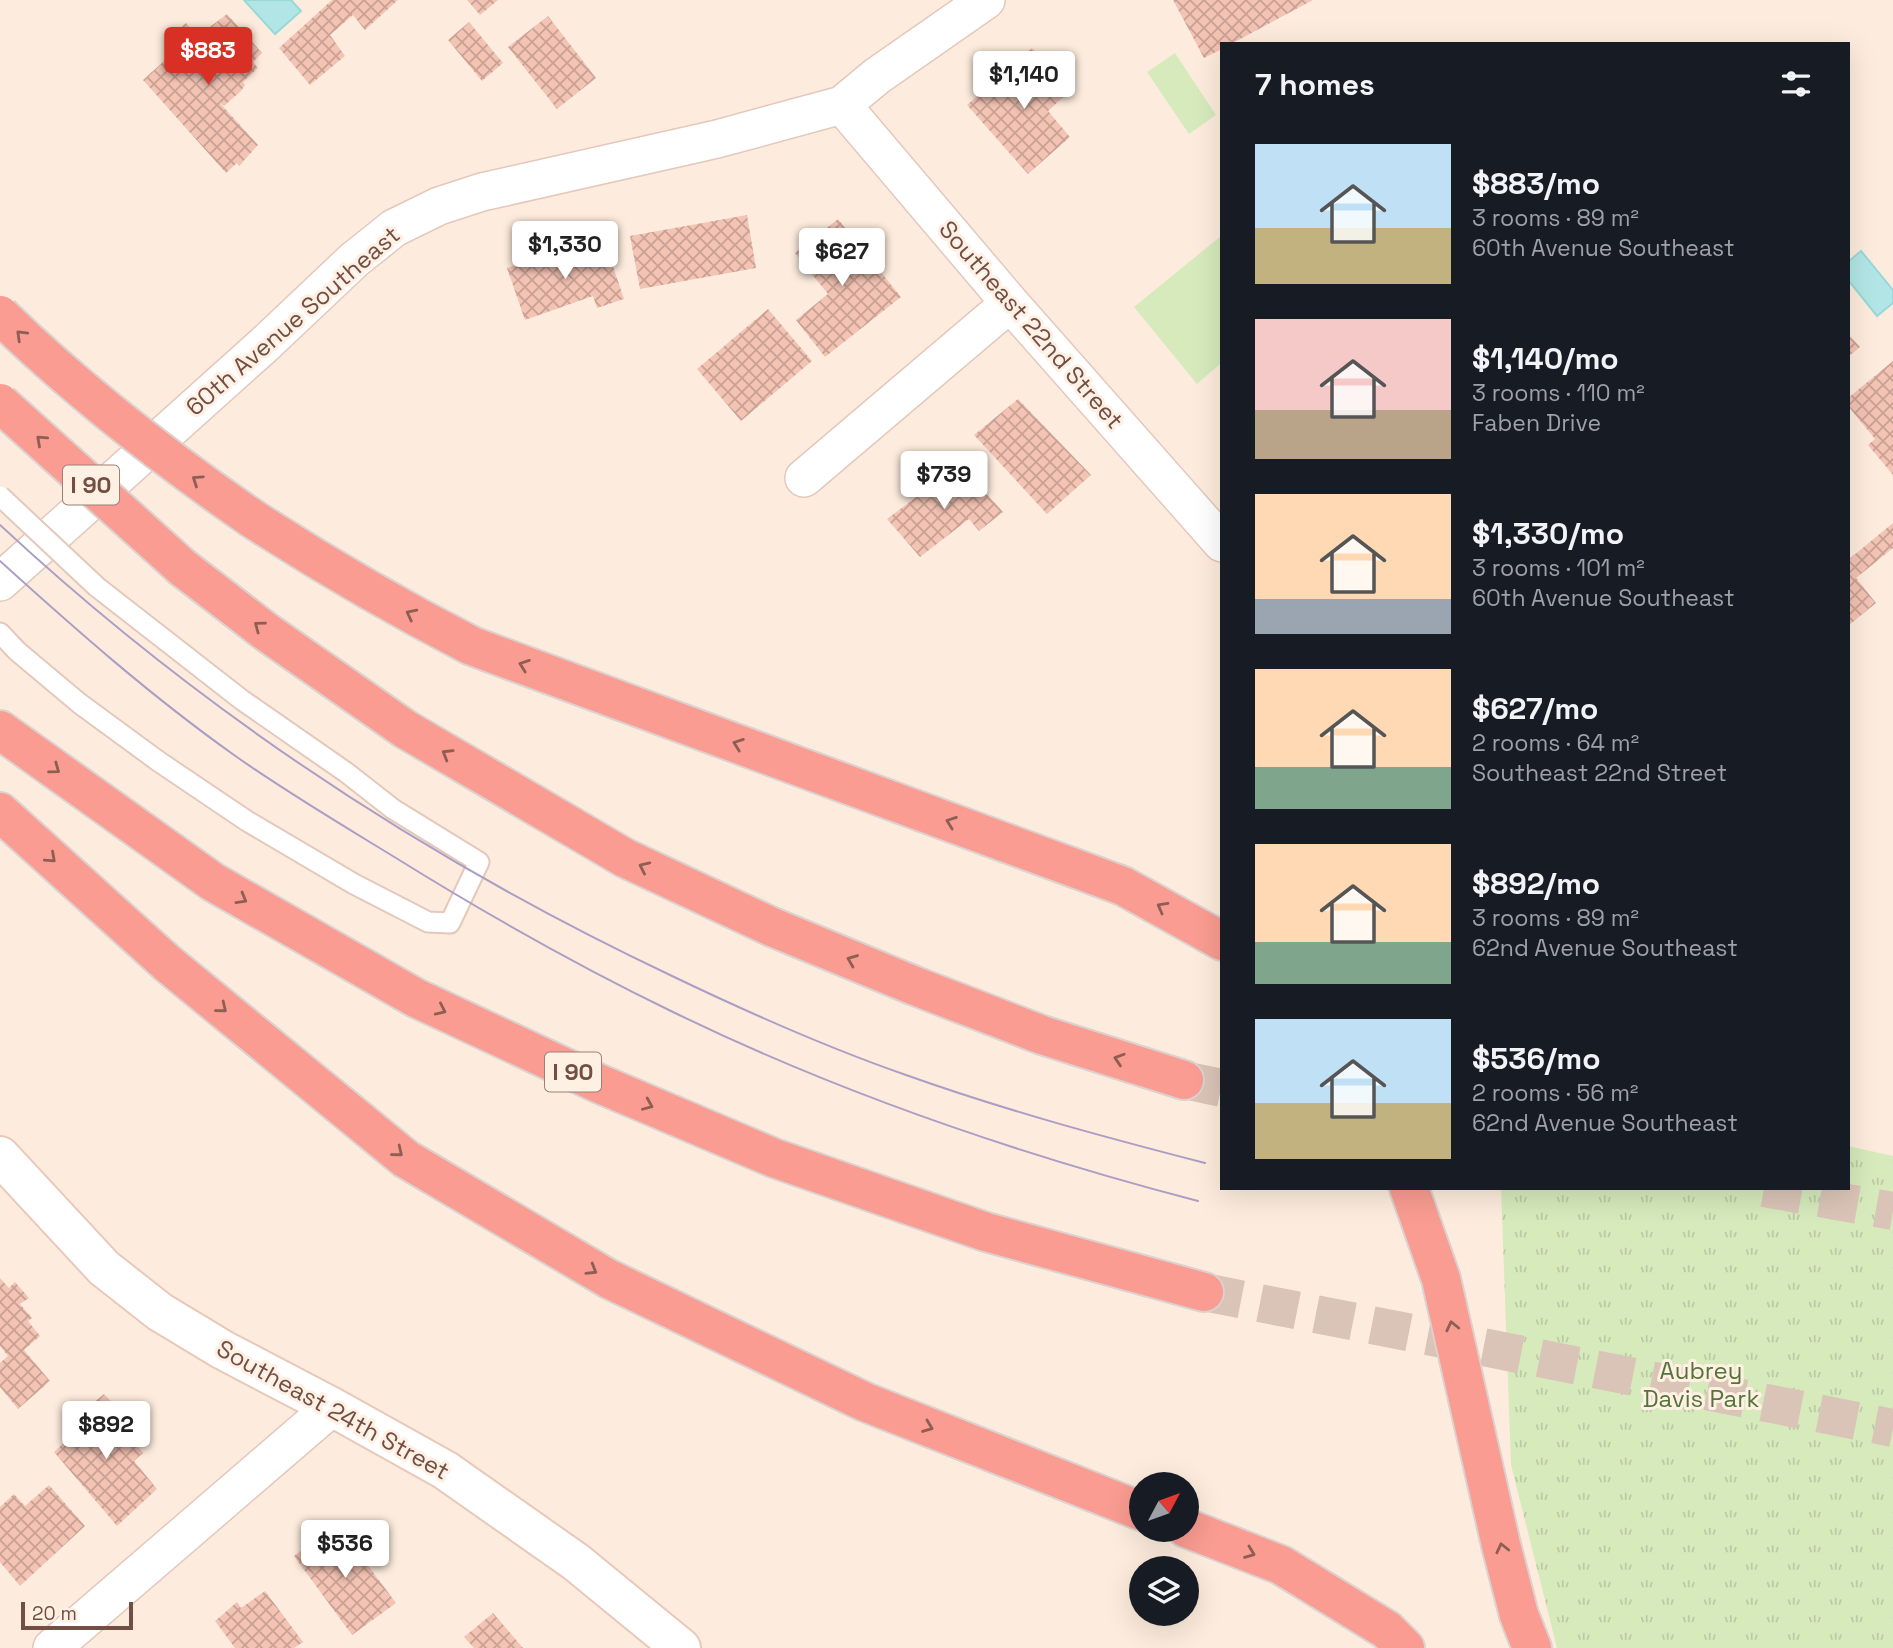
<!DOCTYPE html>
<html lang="en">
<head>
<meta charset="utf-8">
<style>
  :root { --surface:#171b24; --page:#242831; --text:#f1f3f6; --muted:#9ea1a6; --accent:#d93025 }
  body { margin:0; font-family:"Space Grotesk",sans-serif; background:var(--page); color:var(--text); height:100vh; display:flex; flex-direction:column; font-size:26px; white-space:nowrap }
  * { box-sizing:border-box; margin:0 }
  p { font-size:23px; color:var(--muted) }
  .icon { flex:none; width:38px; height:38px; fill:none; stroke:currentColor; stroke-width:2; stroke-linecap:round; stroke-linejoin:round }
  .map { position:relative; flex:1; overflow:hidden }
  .details { position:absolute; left:1220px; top:42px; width:630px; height:1148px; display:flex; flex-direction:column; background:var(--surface); border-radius:0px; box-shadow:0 7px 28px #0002 }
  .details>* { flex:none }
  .needle { width:46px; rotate:49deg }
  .controls { position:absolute; left:1129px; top:1472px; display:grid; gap:14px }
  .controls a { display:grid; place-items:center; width:70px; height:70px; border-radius:50%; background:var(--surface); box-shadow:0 7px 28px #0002; font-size:35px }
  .scale { position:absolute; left:21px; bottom:18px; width:112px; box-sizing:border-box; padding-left:7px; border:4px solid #734e45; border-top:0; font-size:19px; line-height:24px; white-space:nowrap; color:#734e45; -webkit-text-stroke:5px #fff0e4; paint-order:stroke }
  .price { position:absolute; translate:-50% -60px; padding:0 16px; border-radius:7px; background:#fff; color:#222; font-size:23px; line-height:46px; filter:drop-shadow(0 2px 4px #0008) }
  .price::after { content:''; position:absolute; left:50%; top:42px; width:21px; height:16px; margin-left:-10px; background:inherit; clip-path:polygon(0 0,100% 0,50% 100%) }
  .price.active { background:var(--accent); color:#fff }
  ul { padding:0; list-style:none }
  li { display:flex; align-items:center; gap:21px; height:175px; padding:0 35px }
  li span { display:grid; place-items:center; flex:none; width:196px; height:140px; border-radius:0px; color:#555 }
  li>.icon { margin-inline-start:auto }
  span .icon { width:84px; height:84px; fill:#fffc; stroke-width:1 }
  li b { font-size:30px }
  h2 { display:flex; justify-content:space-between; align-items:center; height:84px; padding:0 35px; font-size:30px }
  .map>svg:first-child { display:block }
</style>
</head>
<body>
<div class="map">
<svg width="1893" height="1648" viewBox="0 0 1893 1648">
  <defs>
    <pattern id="park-tufts" width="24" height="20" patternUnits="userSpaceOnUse" patternTransform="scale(1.75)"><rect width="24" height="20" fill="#d6eabc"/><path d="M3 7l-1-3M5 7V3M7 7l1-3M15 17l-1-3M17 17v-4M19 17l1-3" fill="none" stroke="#bbcaa3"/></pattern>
    <pattern id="building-cross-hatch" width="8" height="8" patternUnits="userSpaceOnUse" patternTransform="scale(1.75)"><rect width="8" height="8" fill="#f3c3b4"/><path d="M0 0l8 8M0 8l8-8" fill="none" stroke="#c9a194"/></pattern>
  </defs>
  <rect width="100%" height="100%" fill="#fdecdd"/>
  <path fill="#d6eabc" d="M1175 53 1216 115 1189 134 1147 72Z
    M1221 236V363L1197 384 1134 307Z"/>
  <path fill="url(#park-tufts)" d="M1848 1146 1893 1156V1648H1557L1511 1465 1501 1188H1848Z"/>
  <path fill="#b2e6e6" stroke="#98d9d8" stroke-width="2" d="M244 0H291L301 11 275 34Z
    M1861 251 1893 290V303L1877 316 1848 280V262Z"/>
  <path fill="url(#building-cross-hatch)" d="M332 0H398L365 30 353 15 330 35 345 56 310 85 279 48Z
    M467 0H498L480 15Z
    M1173 0H1313L1231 44H1222V49L1204 58Z
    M227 14 262 53 253 62 258 68 243 82 245 85 241 91 224 106 218 101 258 145 239 166 237 163 226 173 143 80 173 53 164 43 186 23 198 36Z
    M548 16 596 78 557 109 508 47Z
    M469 22 503 63 482 81 448 40Z
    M1032 48 1070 91 1048 111 1070 137 1028 174 967 105Z
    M747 215 756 268 640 289 630 236Z
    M838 219 901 297 825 357 796 320 828 294 795 253Z
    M575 244 579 256 606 246 624 299 597 308 593 296 525 320 507 268Z
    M768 309 812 361 741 421 697 369Z
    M1848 334 1860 347 1848 357Z
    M1893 361V475L1868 445 1875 439 1848 406V398Z
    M1018 399 1091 475 1047 514 974 435Z
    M960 464 1003 512 979 531 969 519 920 557 887 519Z
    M1893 523V548L1856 578 1876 603 1848 626V560Z
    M0 1278 9 1288 15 1282 29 1298 20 1304 32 1318 28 1321 40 1336 24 1350 50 1381 18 1409 0 1387V1363L8 1356 0 1346Z
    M104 1394 125 1416 118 1422 143 1453 134 1461 157 1489 117 1526 54 1452 71 1436 68 1432 80 1421 77 1417Z
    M49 1485 85 1526 20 1586 0 1562V1507L14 1494 25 1506Z
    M337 1524 396 1603 352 1635 294 1556Z
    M265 1591 303 1642 294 1648H235L215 1621 237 1602 241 1608Z
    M493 1613 523 1648H474L464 1637Z"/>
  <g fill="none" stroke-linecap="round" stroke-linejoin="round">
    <path stroke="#dac4b7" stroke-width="38" stroke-dasharray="38 19" stroke-linecap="butt" d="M1184 1080 1222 1088
      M1764 1188 1893 1211
      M1204 1292 1893 1428"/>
    <g stroke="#e3c8bc" stroke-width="23">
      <path id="lane" d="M0 633 17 651 79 703 158 761 247 821 354 884 428 922 450 923 479 862 393 809 347 773 242 700 97 587"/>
    </g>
    <g stroke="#e3c8bc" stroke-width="40">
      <path id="street" d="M842 105 1010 303 1222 543
        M804 478 1010 303
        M0 582 264 345 354 260 394 228 439 206 482 192 717 139 842 105 877 76 986 0
        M52 1648 332 1407"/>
    </g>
    <g stroke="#e8c8b9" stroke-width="42">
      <path id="secondary" d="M0 1156 104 1268 160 1312 223 1350 332 1407 445 1470 576 1562 681 1648"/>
    </g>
    <g stroke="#dbd1cf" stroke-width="42">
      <path id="highway" d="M253 519C324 565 396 607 472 646L1123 886 1222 941
        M183 568 265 631 405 729 625 858 772 927 915 986 1042 1035 1184 1080
        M0 730 213 882 416 998 600 1084 774 1158 986 1232 1204 1292
        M0 812 167 963 406 1159 609 1279 865 1402 1141 1511
        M1409 1188 1441 1279 1501 1545 1519 1615 1532 1648
        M1186 1528 1281 1565 1387 1630 1405 1648"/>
    </g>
    <use href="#lane" stroke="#fff" stroke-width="19"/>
    <use href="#street" stroke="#fff" stroke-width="37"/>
    <use href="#secondary" stroke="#fff" stroke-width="38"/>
    <use href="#highway" stroke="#fa9c91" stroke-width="38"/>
    <path stroke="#ac9dc5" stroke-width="2" d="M0 525C198 709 425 859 670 975 747 1012 825 1047 906 1075 1004 1110 1104 1137 1205 1163
      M0 561C75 629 151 696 234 755 286 792 342 825 396 858 486 914 578 966 673 1012 841 1094 1018 1154 1198 1201"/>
    <g stroke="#e3c8bc" stroke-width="23" stroke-linecap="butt">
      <path id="lane-bridge" d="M0 496 97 587"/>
    </g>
    <g stroke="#dbd1cf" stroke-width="42" stroke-linecap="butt">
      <path id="highway-bridge" d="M0 315C78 391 163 457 253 519
        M0 403 183 568"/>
    </g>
    <use href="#lane-bridge" stroke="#fff" stroke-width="19"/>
    <use href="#highway-bridge" stroke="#fa9c91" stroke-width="38"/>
  </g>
  <defs><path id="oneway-chevron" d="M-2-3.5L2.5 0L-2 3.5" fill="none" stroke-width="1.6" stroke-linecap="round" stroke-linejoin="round" transform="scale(1.75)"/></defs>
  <g stroke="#8e5e54">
    <use href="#oneway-chevron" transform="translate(21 335) rotate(-136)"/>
    <use href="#oneway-chevron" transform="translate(41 440) rotate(-138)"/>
    <use href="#oneway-chevron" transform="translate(197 480) rotate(-146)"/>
    <use href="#oneway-chevron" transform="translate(411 614) rotate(-153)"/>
    <use href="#oneway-chevron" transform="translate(259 626) rotate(-143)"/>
    <use href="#oneway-chevron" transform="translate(524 665) rotate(-160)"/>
    <use href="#oneway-chevron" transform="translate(738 744) rotate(-160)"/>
    <use href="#oneway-chevron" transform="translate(447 754) rotate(-149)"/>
    <use href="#oneway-chevron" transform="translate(55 769) rotate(36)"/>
    <use href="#oneway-chevron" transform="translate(951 822) rotate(-160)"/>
    <use href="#oneway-chevron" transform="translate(51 858) rotate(42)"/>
    <use href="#oneway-chevron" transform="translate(644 867) rotate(-155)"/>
    <use href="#oneway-chevron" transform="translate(242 899) rotate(30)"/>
    <use href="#oneway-chevron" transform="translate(1162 907) rotate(-151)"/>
    <use href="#oneway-chevron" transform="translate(852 960) rotate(-158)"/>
    <use href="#oneway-chevron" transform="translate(222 1008) rotate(39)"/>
    <use href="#oneway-chevron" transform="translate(441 1010) rotate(25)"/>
    <use href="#oneway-chevron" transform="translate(1119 1059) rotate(-162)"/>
    <use href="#oneway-chevron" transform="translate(648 1105) rotate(23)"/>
    <use href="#oneway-chevron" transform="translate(398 1152) rotate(39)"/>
    <use href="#oneway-chevron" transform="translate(592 1270) rotate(31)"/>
    <use href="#oneway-chevron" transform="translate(1452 1326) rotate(-103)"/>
    <use href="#oneway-chevron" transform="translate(928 1427) rotate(21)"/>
    <use href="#oneway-chevron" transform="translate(1502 1548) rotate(-103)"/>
    <use href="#oneway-chevron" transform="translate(1250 1553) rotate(21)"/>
  </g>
  <g text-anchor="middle" stroke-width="6" stroke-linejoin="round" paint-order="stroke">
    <g fill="#fff0e4" stroke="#9d7f75" stroke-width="2">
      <rect x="63" y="465.5" width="56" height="39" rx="5"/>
      <rect x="545" y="1052.5" width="56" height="39" rx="5"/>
    </g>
    <g font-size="23" font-weight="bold" fill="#734e45">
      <text x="91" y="493">I 90</text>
      <text x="573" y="1080">I 90</text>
    </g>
    <g font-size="24" fill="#734e45" stroke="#fff0e4">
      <text transform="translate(293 321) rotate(-41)" y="8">60th Avenue Southeast</text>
      <text transform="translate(1031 325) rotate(49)" y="8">Southeast 22nd Street</text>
      <text transform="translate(333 1410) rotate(29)" y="8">Southeast 24th Street</text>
    </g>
    <g font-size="24" fill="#54743b" stroke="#fff0e4">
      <text x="1701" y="1379">Aubrey<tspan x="1701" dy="28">Davis Park</tspan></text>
    </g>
  </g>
</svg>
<div class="controls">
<a><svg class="needle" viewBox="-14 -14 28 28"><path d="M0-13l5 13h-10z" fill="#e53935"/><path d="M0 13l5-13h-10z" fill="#9ea1a6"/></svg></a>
<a><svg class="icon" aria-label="layers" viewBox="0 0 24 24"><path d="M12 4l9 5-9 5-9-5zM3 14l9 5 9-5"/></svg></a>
</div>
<div class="scale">20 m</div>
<b class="price active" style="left:208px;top:87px">$883</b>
<b class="price" style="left:1024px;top:111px">$1,140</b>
<b class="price" style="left:565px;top:281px">$1,330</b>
<b class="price" style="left:842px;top:288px">$627</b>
<b class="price" style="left:944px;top:511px">$739</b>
<b class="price" style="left:106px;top:1461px">$892</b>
<b class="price" style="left:345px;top:1580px">$536</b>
<section class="details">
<h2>7 homes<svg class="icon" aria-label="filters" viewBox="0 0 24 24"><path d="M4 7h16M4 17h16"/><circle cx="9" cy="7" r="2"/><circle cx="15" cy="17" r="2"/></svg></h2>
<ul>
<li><span style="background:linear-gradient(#bfe0f5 60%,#c2b280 0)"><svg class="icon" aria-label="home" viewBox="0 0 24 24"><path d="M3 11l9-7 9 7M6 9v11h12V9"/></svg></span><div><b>$883/mo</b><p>3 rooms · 89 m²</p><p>60th Avenue Southeast</p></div></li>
<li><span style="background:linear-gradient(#f6c9c9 65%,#b9a48a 0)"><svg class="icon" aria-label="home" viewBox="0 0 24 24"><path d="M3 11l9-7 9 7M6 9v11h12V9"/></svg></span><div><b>$1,140/mo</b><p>3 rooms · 110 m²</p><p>Faben Drive</p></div></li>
<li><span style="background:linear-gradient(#ffd9b3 75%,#9aa5b1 0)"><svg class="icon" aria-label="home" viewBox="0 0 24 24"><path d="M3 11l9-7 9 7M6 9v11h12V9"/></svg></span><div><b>$1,330/mo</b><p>3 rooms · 101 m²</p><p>60th Avenue Southeast</p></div></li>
<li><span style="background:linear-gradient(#ffd9b3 70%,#7fa58c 0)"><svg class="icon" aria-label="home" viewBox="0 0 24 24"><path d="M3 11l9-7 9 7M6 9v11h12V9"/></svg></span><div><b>$627/mo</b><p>2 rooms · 64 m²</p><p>Southeast 22nd Street</p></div></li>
<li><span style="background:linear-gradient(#ffd9b3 70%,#7fa58c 0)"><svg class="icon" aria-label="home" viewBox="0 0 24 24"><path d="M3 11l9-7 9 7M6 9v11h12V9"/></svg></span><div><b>$892/mo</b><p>3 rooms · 89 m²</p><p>62nd Avenue Southeast</p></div></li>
<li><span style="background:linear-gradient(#bfe0f5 60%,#c2b280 0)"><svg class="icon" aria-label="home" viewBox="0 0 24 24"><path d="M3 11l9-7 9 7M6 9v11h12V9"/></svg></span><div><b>$536/mo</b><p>2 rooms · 56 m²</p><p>62nd Avenue Southeast</p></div></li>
</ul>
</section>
</div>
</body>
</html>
